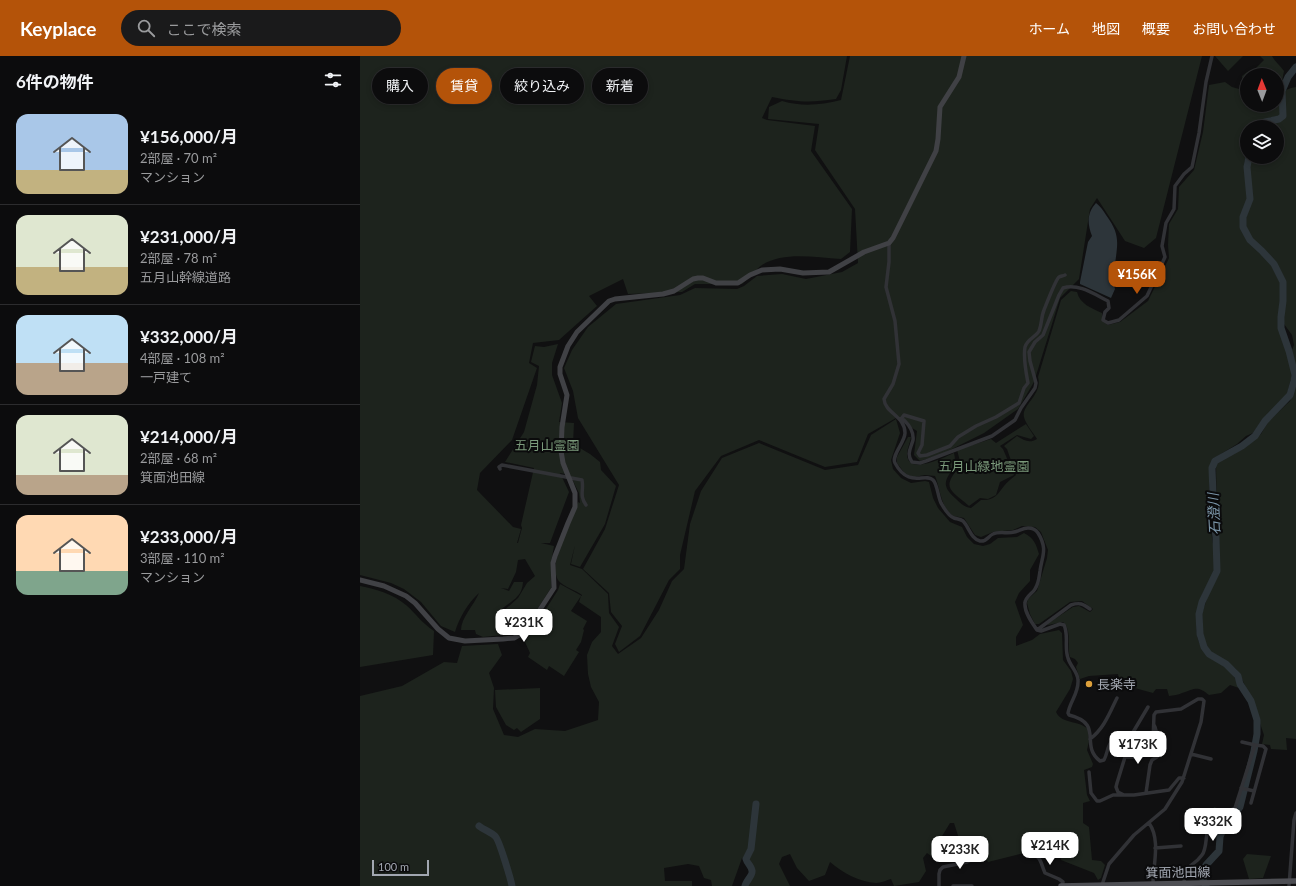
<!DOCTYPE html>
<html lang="ja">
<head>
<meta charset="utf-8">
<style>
  :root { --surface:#0c0c0d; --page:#1a1a1b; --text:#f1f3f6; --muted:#9a9b9d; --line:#2c2c2e; --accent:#b45309 }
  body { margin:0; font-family:Lato,"Noto Sans JP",sans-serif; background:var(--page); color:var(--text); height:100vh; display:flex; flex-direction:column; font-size:15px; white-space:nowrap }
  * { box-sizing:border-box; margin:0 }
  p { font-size:13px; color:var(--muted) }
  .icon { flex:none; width:22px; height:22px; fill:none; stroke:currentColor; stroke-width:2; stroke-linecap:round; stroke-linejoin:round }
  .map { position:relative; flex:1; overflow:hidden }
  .details { display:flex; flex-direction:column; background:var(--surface); width:360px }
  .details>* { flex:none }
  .top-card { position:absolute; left:12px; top:12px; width:380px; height:36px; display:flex; gap:8px }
  .needle { width:26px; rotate:359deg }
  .fabs { position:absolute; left:880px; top:12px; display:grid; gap:8px }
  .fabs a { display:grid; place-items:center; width:44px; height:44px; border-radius:50%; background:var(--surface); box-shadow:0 2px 6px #0003,0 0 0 1px var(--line); font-size:20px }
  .scale { position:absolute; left:12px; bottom:10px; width:57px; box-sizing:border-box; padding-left:4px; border:2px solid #a2a7b1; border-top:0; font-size:11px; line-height:14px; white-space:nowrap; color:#a2a7b1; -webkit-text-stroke:3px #0b0b0c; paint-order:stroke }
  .price { position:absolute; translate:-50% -34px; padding:0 9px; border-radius:8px; background:#fff; color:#222; font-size:13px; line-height:26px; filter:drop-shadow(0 1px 2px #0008) }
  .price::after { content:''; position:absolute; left:50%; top:24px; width:12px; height:9px; margin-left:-6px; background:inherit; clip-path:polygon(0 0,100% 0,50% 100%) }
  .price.active { background:var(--accent); color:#fff }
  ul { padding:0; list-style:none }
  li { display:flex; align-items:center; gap:12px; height:100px; padding:0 16px }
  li+li { border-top:1px solid var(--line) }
  li span { display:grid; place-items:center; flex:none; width:112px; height:80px; border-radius:12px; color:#555 }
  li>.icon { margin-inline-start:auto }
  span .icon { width:48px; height:48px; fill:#fffc; stroke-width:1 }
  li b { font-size:17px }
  h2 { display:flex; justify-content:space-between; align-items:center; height:48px; padding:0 16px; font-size:17px }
  .tag { padding:0 14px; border-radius:18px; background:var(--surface); box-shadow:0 2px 6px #0003,0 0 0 1px var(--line); font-size:14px; line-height:36px }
  .tag.active { background:var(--accent); color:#fff }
  header { display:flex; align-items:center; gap:24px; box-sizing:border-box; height:56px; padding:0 20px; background:var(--accent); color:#fff }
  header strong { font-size:19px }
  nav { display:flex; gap:22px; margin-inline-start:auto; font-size:14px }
  .search { width:280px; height:36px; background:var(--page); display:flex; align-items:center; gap:10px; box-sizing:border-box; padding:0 14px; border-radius:22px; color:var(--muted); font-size:15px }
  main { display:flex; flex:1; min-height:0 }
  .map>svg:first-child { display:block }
</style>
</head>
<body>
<header>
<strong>Keyplace</strong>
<div class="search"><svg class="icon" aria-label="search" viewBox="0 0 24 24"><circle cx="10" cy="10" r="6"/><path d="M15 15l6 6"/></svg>ここで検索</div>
<nav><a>ホーム</a><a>地図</a><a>概要</a><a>お問い合わせ</a></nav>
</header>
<main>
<section class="details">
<h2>6件の物件<svg class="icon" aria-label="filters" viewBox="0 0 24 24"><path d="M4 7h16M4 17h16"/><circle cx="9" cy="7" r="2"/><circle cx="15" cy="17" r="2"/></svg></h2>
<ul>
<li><span style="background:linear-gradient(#a9c7e8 70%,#c2b280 0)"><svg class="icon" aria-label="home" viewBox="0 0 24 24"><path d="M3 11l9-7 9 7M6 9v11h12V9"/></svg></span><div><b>¥156,000/月</b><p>2部屋 · 70 m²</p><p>マンション</p></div></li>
<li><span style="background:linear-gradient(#dfe7d0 65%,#c2b280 0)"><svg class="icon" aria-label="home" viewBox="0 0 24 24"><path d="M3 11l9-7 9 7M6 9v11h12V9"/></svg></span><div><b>¥231,000/月</b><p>2部屋 · 78 m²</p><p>五月山幹線道路</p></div></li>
<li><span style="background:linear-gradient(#bfe0f5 60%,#b9a48a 0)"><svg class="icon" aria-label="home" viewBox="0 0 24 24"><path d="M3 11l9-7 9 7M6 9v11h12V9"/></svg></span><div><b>¥332,000/月</b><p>4部屋 · 108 m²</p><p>一戸建て</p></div></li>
<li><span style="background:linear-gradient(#dfe7d0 75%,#b9a48a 0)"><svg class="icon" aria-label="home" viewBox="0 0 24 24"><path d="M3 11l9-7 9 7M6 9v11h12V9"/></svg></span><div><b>¥214,000/月</b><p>2部屋 · 68 m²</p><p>箕面池田線</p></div></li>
<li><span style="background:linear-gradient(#ffd9b3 70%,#7fa58c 0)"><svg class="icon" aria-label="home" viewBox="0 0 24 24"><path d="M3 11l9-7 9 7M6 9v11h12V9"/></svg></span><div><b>¥233,000/月</b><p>3部屋 · 110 m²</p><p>マンション</p></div></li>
</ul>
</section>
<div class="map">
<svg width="936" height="830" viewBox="0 0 936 830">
  <rect width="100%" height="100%" fill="#101011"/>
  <path fill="#1d231d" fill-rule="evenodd" d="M0 0H487L481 34 476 43C450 47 437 46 412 41L402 62 407 64 455 70 451 95 492 153 490 196 481 203C455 202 425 195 402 209 395 214 388 223 382 228H335L322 236 268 238 263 223 229 240 237 250 199 284 173 287 169 307 177 312 152 384 120 417 117 434 153 471 161 473 157 487H158L162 472 161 469 174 412 145 406 164 376 177 329 179 310 171 306 175 290 184 291 198 288 192 307V319L202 347 199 366 214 367 213 388 230 398 240 406 241 414 256 430 245 468 220 511 211 508 215 489 210 509 222 513 248 538 249 557 259 571 252 590 258 598 281 582 299 554 312 525 324 513 330 468 341 435 362 402 399 387 465 414 498 409 511 379 536 363 540 377 531 404 533 413 541 422 551 427 565 425 569 426 573 442 578 452 590 466 602 471 607 481 614 488 623 490 630 488 638 482 657 481 664 477C674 482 676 488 679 498L670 514V525L659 537 655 546 663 569 656 581V590L672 584 680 578 699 574 702 577 703 604 711 615 713 623 710 633 696 656C700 665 710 665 719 668 723 669 725 671 728 673L729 685 727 694 733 708 732 711 724 714 727 739 730 745 723 747V767L729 771 732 804 741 805 745 809 741 822 738 824 734 817 701 804C702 797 701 794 696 789L628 806 620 797 607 804 601 802V789L594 767H590L576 790 574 802 567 797 563 802 566 815 559 826 534 830 531 823C527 824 521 827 516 827 499 826 483 817 470 806L465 819 449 825 437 812 430 798 422 801 419 808 430 830H389L388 827 391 814 382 802 372 830H352L351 824 344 822 339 810 328 808 304 812 305 825H332V830H0V640L42 630 84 606 97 607 102 590 138 588 142 599 129 617 134 632 133 653 144 679 158 681 175 673 205 675 238 664 239 646 231 631 228 618 227 599 232 586 241 576V561L219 546 221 540 211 555 227 565 223 573 224 574 221 586 216 594 219 596 204 620 189 610 187 614 168 601 170 597 165 586 198 534 200 528 222 540V539C216 534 203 531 198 524 188 508 211 463 218 446L220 447 219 437 210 419 200 417 209 436 190 487H181L194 490 191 507V532L165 572 157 578 153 579 152 578 123 581 116 578 115 574H101C101 562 114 549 119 537 108 547 99 562 95 576L81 570 61 546 44 533 31 527 0 519ZM165 503 175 520 167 527 158 542 140 558H137C146 546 162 545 163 526H154L149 535 141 532 148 533 156 516 158 504Z
    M490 0H842L796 182 784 192 765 185 737 142 730 153 719 223 700 242 674 326 658 353 624 377 582 398 560 405 554 399 557 375 536 362 508 378 497 406 465 411 399 384 361 400 335 435 320 499V513L309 524 280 580 259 596 255 588 262 570 251 556 249 537 223 513 245 473 259 429 218 362 213 335 204 312 212 294 228 271 256 248 320 239 335 232 377 233 384 230 397 220 422 218 446 223 482 216 498 207 495 153 455 94 459 68 408 63 409 51 422 45C443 51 460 49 481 44Z
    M855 0H883L868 15Z
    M900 0H912C915 6 920 9 924 15L920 36V59L918 60 904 63 900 71H887V99L885 104 884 111 887 122 888 145 881 160V171L888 185 900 196 912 210 919 221 921 232 918 271 927 296 932 319 927 338 902 364 893 377 886 380 877 388 853 403 849 412C849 432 850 453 851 473 852 486 856 500 855 513 854 520 847 528 844 535 837 548 835 564 837 579 841 606 873 605 879 632L870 629 861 637 849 639C837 629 835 633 822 637 818 639 814 639 809 640L807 633H796L793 637 760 628 758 618 729 620 720 623 716 611 718 607 715 603 710 601C707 590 712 573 703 566L688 569 687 568 713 551 719 550 730 556 733 553 722 545 710 546 679 568H675L670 558 667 547 668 543 677 535 687 502 688 494 681 476 675 471 662 470 653 474 633 476 621 481 615 479 604 462C601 461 597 461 594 460 581 454 580 431 575 420L565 419 554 421 545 418 537 407V401L548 381H551C550 388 545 396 548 403 553 417 585 401 594 397 600 419 572 422 595 442 600 447 604 451 611 452L621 444C634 445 637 439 644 430 647 426 652 422 656 419L647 393 644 390 657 380C664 384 669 388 677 383 674 378 665 367 664 361 661 349 683 339 678 321L701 244 711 235 717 236C720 248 731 252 742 257V265L748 269 760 266 788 245 809 202 808 189 809 168 818 153 819 131 834 114 843 76 849 29 865 26 872 31 879 33 883 29 882 20 887 16 896 12 904 4ZM887 19H917V49H887Z
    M936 31V314L932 294 934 289 932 279 924 268 925 226 917 208 893 184 885 170 886 162 892 144 889 106 892 101H917V71H905C910 65 919 67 925 62L924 35 931 32Z
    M936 329V683L926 682 927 694 911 693 910 689 902 688 904 679 893 647 881 621 876 613 867 606 851 596 845 586 843 578 842 558 848 539 860 515 859 480 857 465 856 409 857 406 883 393 901 378 908 366 930 345Z
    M666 368 674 380 671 383 657 379 640 390 643 393 654 419 640 426 636 439 628 443 620 442 609 450C589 433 581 432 601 409L597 394 631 383 636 387Z
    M0 530C16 533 33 538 46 549 56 558 62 567 74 575L73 599 0 611Z
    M180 632V663L161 676 157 672 154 674 146 669 136 651 135 634Z
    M854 751 866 755 851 773H849Z
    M887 798 911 800 903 822 889 823 883 803Z"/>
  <path fill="#2d353a" d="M736 147C740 150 743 154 746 159 760 178 758 186 755 208L761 211 759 224 754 229 755 233 751 242 720 228V226L728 186 732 180C727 167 727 157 736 147Z"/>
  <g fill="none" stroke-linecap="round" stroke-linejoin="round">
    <path stroke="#2d353a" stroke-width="7" d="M902 71 905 66 919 63 923 60 922 35 928 21 936 11
      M119 770C124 774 131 776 135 780 139 783 151 824 152 830
      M385 830C386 825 393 819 392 815 392 811 387 807 386 803L391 793 396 748
      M846 830 842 821V817L846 809 859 795 860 781 862 776 880 751 894 695 897 678V664L891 645 880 628 878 620 866 608 849 598 844 591 840 578 839 558 842 546 857 515 856 481 854 465 852 412 855 405 882 390 895 380 905 365 930 339 934 325 935 319 929 295 921 272V261L923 245V226L914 208 902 195 890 184 883 171V161L890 143 887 111 889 101"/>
    <path stroke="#313236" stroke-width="3.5" d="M529 187V206L526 231 535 265 539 308 533 328 524 343C525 357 545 360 545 377 545 386 531 400 535 407 549 433 565 416 573 424 577 427 578 441 581 447 584 452 588 460 594 462 597 463 600 463 603 465 609 471 611 483 620 485 627 486 628 480 633 478 639 475 648 478 654 476 659 475 663 472 668 472 673 472 676 474 678 477 688 493 682 500 680 515 679 521 679 527 675 533 673 537 665 541 665 547 664 556 672 567 677 574L681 575 700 568 704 569C709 579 704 591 708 602 710 610 718 616 718 624 719 637 710 645 708 657L709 659C745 668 719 689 740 705L744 704C748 697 747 686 756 683L778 694 788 693 792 689 793 685 794 659 796 656 821 653 838 643H842L844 645 841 666 822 726 805 753 774 779 749 808 742 829
      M705 219C703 220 701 220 699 221 696 223 686 249 684 254 681 261 682 268 679 275 676 281 667 283 665 291 663 302 666 316 668 327L664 332 659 347 636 361 616 370 598 381 590 390 567 399 560 400 558 397 562 389 564 365 544 359 541 363 544 364C549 369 554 376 553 384 551 392 546 398 552 406L560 407 566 405 632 380 655 364 661 352 675 332 676 327 670 305 669 296 675 286 683 279 699 239 703 232C718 227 734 238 748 245L749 252 745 256 743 264 748 267 759 264 787 240 805 201 802 190 806 167 814 153 815 130 824 118 832 111 839 77 846 26 852 0
      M140 413 139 411 142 409 222 424C224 435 219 439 226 449
      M677 574 711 549C720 546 723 548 730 553
      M730 683C744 673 750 656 757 642
      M756 683 759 678 769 683 788 651
      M882 686 895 689
      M831 698 851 703
      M729 716 731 737 737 745H740L753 739H774L809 734 819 722H824
      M881 732 894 735
      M786 737 790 709 792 704 797 701 800 690 795 671 794 669
      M764 739 758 736 756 731 757 727 765 701C776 701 786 702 792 692V690
      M789 767C801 784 793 809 793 828
      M795 792 821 790
      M669 797C682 800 680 806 685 817L699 823 703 826 702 830
      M824 827C825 806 832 813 842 799 846 794 846 783 847 777L852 774 866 756 875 752 895 689 903 690 906 693 891 747
      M579 830V818L580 814 583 811 607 806 621 799
      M593 830H612
      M929 830 934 764 936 757"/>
    <path stroke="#404145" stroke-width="5" d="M0 524 24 530 46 540 55 547 78 573 89 582 105 585 143 583 154 582 166 575 194 532 193 507 195 500 208 467 215 451V437L203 407 201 395 202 371 207 339 200 318V311L208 290 217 276 249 245 255 243 303 238 314 235 333 223 338 222H343L356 227H378L390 219 402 214 420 213 443 217 469 216 504 196 529 187 533 182 576 95 578 83 580 51 599 21 604 0"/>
    <path stroke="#4e4f54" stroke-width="5.5" d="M701 830 936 825"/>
  </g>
  <circle fill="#dea03b" stroke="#0b0b0c" stroke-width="1.5" cx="729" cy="628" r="4"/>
  <g text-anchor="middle" stroke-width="4" stroke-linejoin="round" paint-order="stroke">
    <g font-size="13" fill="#7b9a7b" stroke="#0b0b0c">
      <text x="187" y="394">五月山霊園</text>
      <text x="624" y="415">五月山緑地霊園</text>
    </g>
    <g font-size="13" fill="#a2a7b1" stroke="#0b0b0c" text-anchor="start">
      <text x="737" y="633">長楽寺</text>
    </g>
    <g font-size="13" fill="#a2a7b1" stroke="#0b0b0c">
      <text transform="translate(818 816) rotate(-1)" y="5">箕面池田線</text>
    </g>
    <g font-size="14" font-style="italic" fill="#7c96a9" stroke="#0b0b0c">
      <text transform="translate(854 458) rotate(-93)" y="5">石澄川</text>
    </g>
  </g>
</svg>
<div class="fabs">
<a><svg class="needle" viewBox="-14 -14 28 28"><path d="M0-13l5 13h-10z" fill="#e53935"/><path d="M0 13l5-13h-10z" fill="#9a9b9d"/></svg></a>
<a><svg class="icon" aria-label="layers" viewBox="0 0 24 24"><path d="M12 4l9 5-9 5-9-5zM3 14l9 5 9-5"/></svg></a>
</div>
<div class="scale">100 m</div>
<b class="price active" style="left:777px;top:239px">¥156K</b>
<b class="price" style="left:164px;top:587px">¥231K</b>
<b class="price" style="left:778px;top:709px">¥173K</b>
<b class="price" style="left:853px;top:786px">¥332K</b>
<b class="price" style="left:690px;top:810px">¥214K</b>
<b class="price" style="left:600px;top:814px">¥233K</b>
<div class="top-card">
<a class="tag">購入</a>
<a class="tag active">賃貸</a>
<a class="tag">絞り込み</a>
<a class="tag">新着</a>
</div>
</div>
</main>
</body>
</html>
